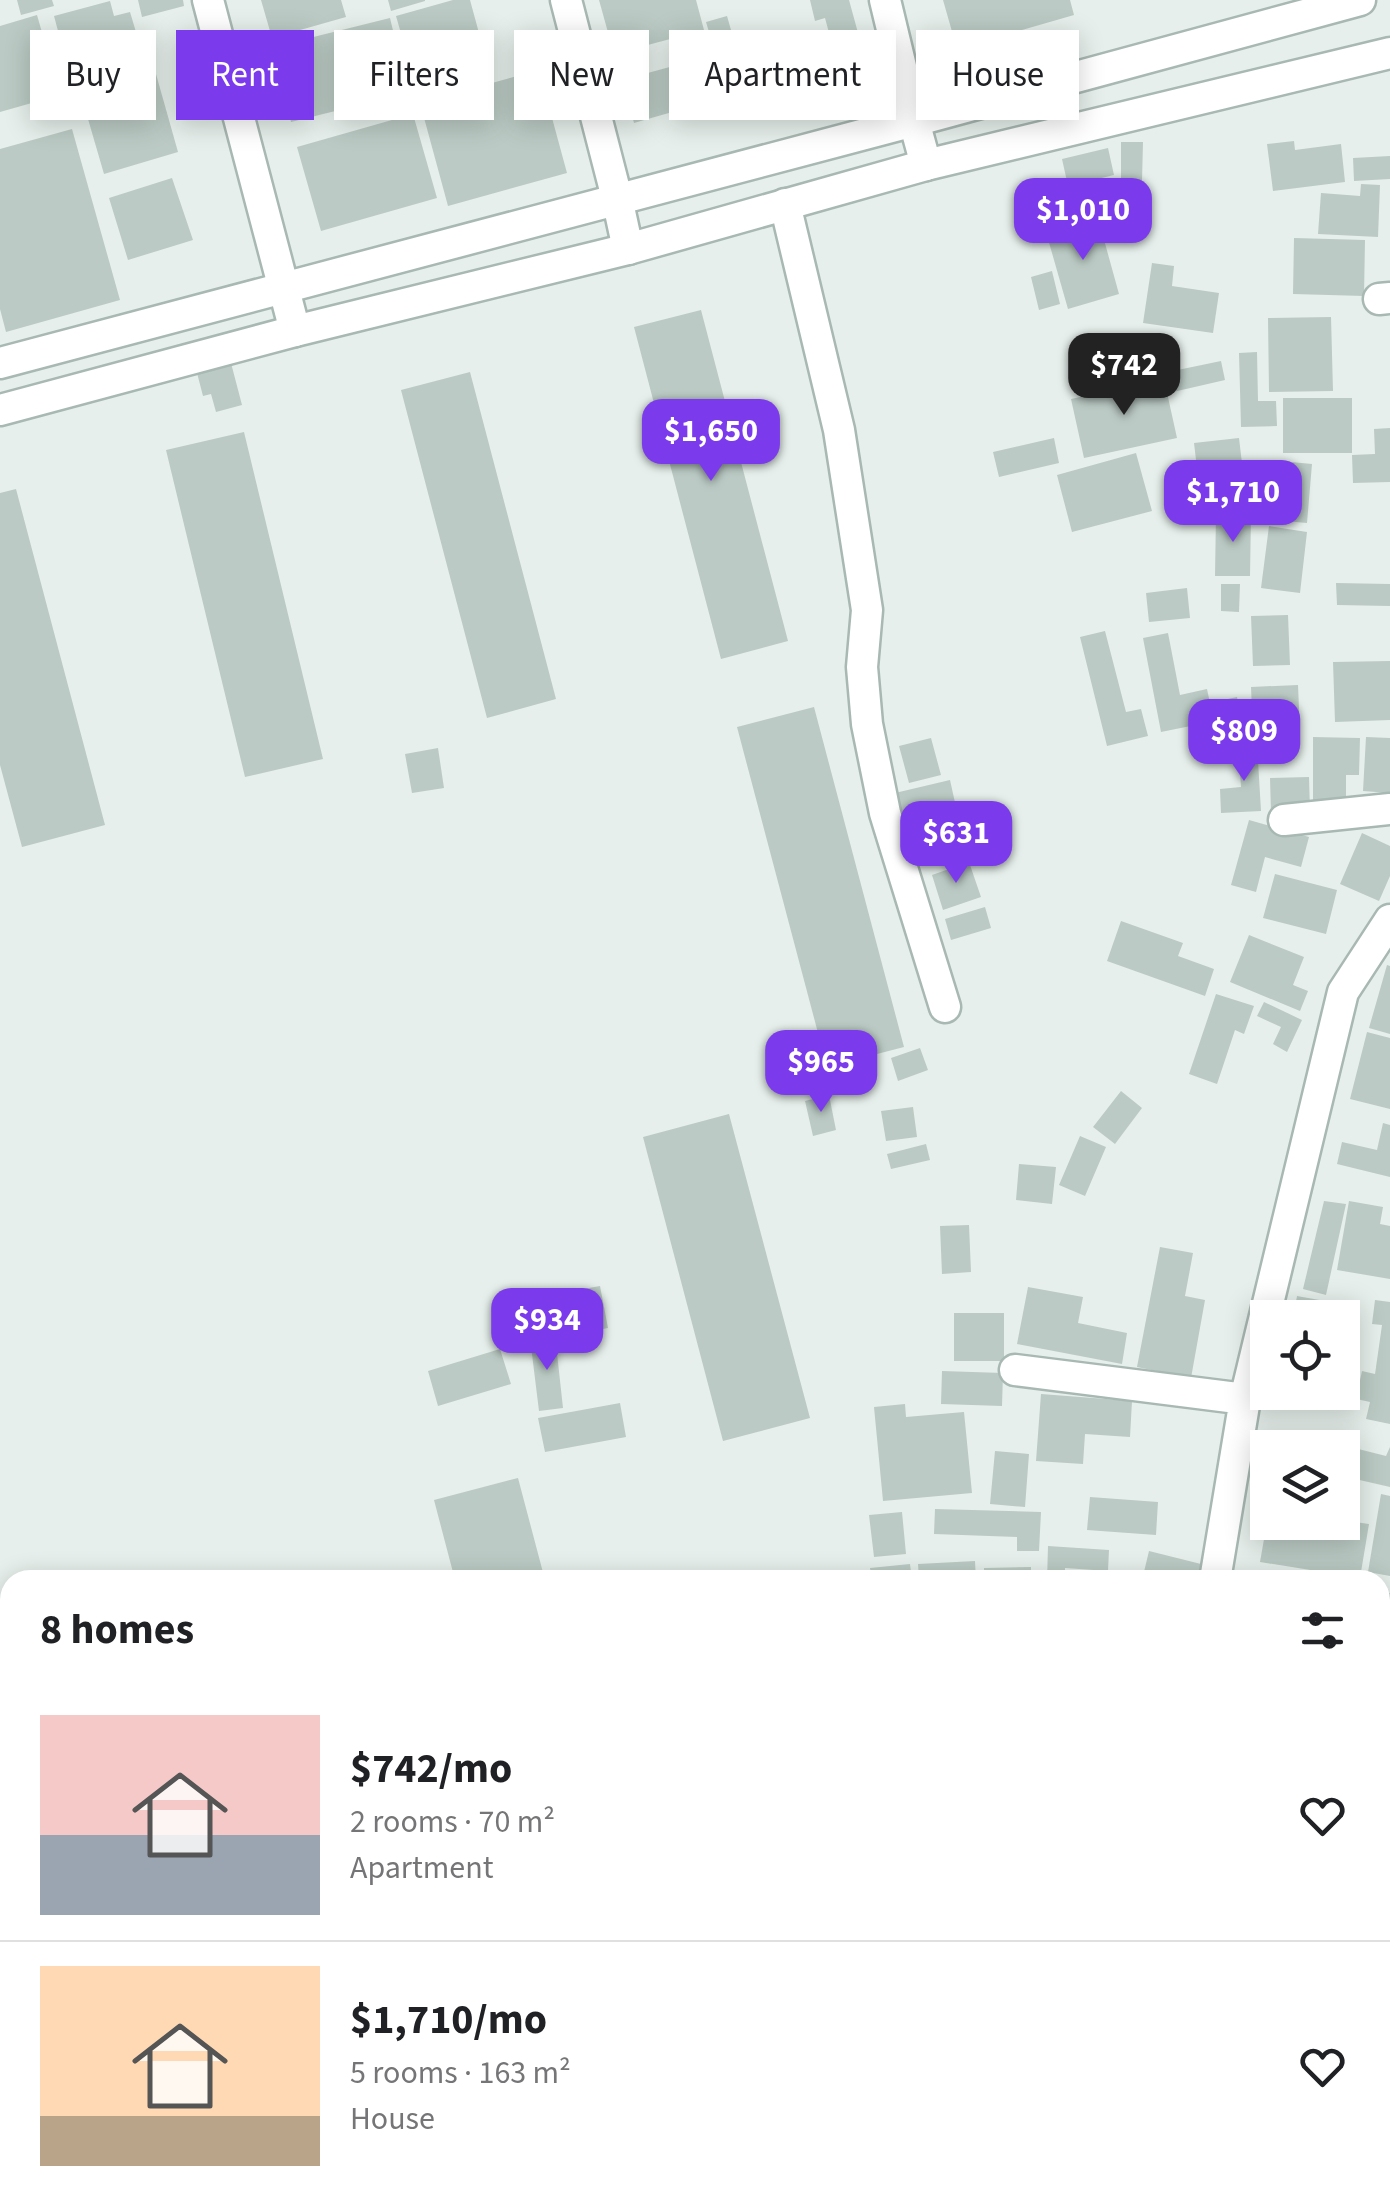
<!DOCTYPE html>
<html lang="en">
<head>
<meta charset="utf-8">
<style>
  :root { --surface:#fff; --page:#f6f6f6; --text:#202124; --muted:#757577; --line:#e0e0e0; --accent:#7c3aed }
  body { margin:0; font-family:"Source Sans 3",sans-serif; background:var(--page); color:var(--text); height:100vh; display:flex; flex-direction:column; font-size:38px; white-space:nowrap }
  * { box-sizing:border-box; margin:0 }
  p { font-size:32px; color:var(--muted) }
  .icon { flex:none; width:55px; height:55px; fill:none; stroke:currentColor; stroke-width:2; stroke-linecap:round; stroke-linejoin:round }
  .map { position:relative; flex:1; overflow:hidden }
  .sheet { position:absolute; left:0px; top:1570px; width:1390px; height:642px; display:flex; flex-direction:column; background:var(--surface); border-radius:30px 30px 0 0; box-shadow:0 5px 25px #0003 }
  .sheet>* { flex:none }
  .guide { position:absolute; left:30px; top:30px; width:1330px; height:90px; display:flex; gap:20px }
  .controls { position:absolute; left:1250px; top:1300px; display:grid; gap:20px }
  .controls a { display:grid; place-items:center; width:110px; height:110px; border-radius:0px; background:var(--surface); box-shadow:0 5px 25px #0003; font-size:50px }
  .price { position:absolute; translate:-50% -85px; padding:0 22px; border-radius:20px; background:var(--accent); color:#fff; font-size:32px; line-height:65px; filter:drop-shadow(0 2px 5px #0008) }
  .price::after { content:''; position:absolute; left:50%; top:60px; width:30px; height:22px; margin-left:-15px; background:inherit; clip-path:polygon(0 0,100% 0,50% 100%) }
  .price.current { background:#222; color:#fff }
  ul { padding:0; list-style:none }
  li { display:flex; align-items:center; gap:30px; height:250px; padding:0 40px }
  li+li { border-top:2px solid var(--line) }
  li span { display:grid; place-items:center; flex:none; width:280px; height:200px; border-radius:0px; color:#555 }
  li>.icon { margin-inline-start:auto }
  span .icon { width:120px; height:120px; fill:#fffc; stroke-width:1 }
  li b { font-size:42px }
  h2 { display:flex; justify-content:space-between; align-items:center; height:120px; padding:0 40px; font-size:42px }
  .chip { padding:0 35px; border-radius:0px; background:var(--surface); box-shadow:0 5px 25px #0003; font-size:35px; line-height:90px }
  .chip.current { background:var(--accent); color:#fff }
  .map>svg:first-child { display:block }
</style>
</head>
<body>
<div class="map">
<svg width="1390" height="2211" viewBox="0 0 1390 2211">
  <rect width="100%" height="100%" fill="#e6efeb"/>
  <path fill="#bbcac4" d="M17 0H52L54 6 21 15Z
    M138 0H183L184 6 142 17Z
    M261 0H341L346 17 272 38Z
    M388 0H425V1L391 11Z
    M453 0H470L488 66 416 86 396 16Z
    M599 0H696L704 30 614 54Z
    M810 0H849L863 51 836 59 825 18 815 21Z
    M943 0H1070L1074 15 957 49Z
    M110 1 114 16 130 12 139 42 148 39 156 68 74 91 54 16Z
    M37 15 60 95 0 112V26Z
    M727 16 745 79 821 57 827 74 730 103 706 22Z
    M390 18 408 93 291 122 273 47Z
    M688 62 700 104 634 123 622 80Z
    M539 70 567 173 448 206 420 103Z
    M156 74 178 152 104 174 81 95Z
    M413 114 437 198 321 231 297 147Z
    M72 129 120 300 6 332 0 309V149Z
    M1294 141 1295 150 1341 144 1345 182 1273 191 1267 144Z
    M1121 142H1143L1142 181 1121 180Z
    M1108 148 1114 175 1068 186 1062 159Z
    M1390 156V179L1354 181 1353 158Z
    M172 178 193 240 128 260 109 198Z
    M1361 184 1380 185 1378 237 1318 234 1321 193 1360 196Z
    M1098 218 1119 294 1068 309 1046 232Z
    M1294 238 1365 240 1364 296 1293 294Z
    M1152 263 1174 266 1172 286 1219 293 1213 333 1143 323Z
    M1052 271 1060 304 1039 310 1031 277Z
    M701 310 788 641 721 659 634 327Z
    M1331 317 1333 391 1269 392 1268 318Z
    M1257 352 1258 401H1276L1277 426 1241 427 1239 353Z
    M1221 361 1225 380 1173 392 1168 372Z
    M231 363 242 405 216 412 211 394 203 396 197 373Z
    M470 372 556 699 487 718 401 390Z
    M1164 379 1177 438 1084 458 1071 399Z
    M1283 398H1352V453H1283Z
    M1390 428V482L1353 483 1352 455 1375 454 1374 429Z
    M244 432 323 759 245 777 166 450Z
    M1054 438 1059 463 999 477 993 452Z
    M1239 438 1246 497 1201 502 1194 443Z
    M1136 453 1152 511 1072 532 1057 475Z
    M1269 460 1312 464 1307 523 1263 519Z
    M16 489 105 825 22 847 0 765V493Z
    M1216 514H1251L1250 576H1215Z
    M1269 526 1307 532 1300 593 1261 588Z
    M1336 583 1390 584V606L1337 605Z
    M1221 584H1240L1239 612 1221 611Z
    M1187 588 1190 618 1149 622 1146 593Z
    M1288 615 1290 665 1253 666 1251 616Z
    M1105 631 1126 712 1141 709 1148 736 1107 746 1080 637Z
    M1168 633 1180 695 1207 689 1210 703 1237 697 1240 716 1161 732 1143 638Z
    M1390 661V720L1335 722 1333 662Z
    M1298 685 1300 732 1253 734 1251 687Z
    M814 707 904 1047 827 1067 737 727Z
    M1313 737 1360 738 1359 775H1346V807H1313Z
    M1366 737 1390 738V793L1363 791Z
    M931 738 941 775 909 783 899 746Z
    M1257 744 1261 811 1221 813 1220 789 1241 787 1238 745Z
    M438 748 444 788 412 793 405 754Z
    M1309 777 1310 812 1271 813 1270 778Z
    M950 780 956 807 903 820 895 793Z
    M963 809 970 834 926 846 920 821Z
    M1249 820 1309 837 1301 867 1265 857 1256 892 1231 885Z
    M1362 833 1390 846V876L1379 901 1340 884Z
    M969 862 981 897 943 910 932 875Z
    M1275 874 1337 890 1326 934 1263 918Z
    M985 907 991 928 951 940 945 919Z
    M1121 921 1183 943 1178 956 1214 969 1205 996 1107 961Z
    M1249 935 1304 957 1293 985 1308 991 1300 1011 1230 982Z
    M1387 965 1390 966V1034L1369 1028Z
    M1216 994 1254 1006 1244 1034 1235 1030 1217 1084 1189 1074Z
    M1264 1002 1302 1020 1287 1052 1273 1044 1281 1027 1257 1016Z
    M1367 1032 1390 1038V1109L1350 1099Z
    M920 1048 928 1070 898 1081 891 1058Z
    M1121 1091 1142 1108 1115 1144 1093 1127Z
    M829 1095 836 1130 813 1136 805 1101Z
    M913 1107 917 1137 886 1141 881 1111Z
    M729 1114 810 1418 723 1441 643 1137Z
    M1383 1123 1390 1125V1177L1337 1164 1342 1142 1377 1150Z
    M1080 1136 1106 1147 1085 1196 1059 1185Z
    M926 1144 930 1160 891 1169 887 1154Z
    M1019 1164 1056 1167 1052 1204 1016 1200Z
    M1324 1201 1346 1204 1326 1295 1303 1289Z
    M1349 1201 1383 1207 1380 1224 1390 1226V1279L1337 1270Z
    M969 1225 971 1272 942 1274 940 1226Z
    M1160 1247 1193 1253 1185 1296 1205 1300 1191 1378 1137 1367Z
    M600 1286 608 1328 580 1333 576 1314 554 1318 550 1295Z
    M1028 1287 1083 1297 1078 1323 1127 1333 1122 1364 1017 1344Z
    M1297 1296 1325 1301 1322 1318H1293Z
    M1375 1300 1390 1302V1424L1366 1419 1370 1402 1334 1394 1342 1392V1378L1360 1380 1362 1371 1375 1374 1382 1325 1372 1324Z
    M954 1313H1004V1361H954Z
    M555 1335 563 1408 539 1411 530 1338Z
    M500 1349 511 1384 438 1406 428 1371Z
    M942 1371 1003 1373 1002 1406 941 1404Z
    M1041 1394 1132 1401 1130 1437 1085 1434 1083 1464 1036 1461Z
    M620 1403 626 1437 545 1452 538 1418Z
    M905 1404 906 1417 964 1412 972 1493 883 1501 874 1407Z
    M1307 1436 1386 1456 1390 1447V1487L1342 1476V1448H1304Z
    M995 1451 1029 1454 1025 1507 990 1504Z
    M518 1478 545 1580H455L434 1500Z
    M1342 1493 1353 1495 1348 1521 1369 1524 1360 1578 1260 1562 1267 1522H1342Z
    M1381 1494 1390 1496V1576L1368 1572Z
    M1090 1497 1158 1502 1156 1535 1087 1530Z
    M935 1509 1041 1512 1039 1551H1017V1537L934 1534Z
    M902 1512 906 1554 874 1557 869 1515Z
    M1048 1546 1109 1550 1108 1571 1065 1568V1580H1047Z
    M1149 1551 1201 1564 1197 1580H1142Z
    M975 1561 976 1580H919L918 1564Z
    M910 1564 912 1580H872L870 1568Z
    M1031 1567V1580H984V1568Z
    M1390 1593V1675H1380V1594Z
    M1380 1690 1390 1728V1784L1380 1786Z
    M1390 1962V1991L1380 1993V1966Z
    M176 2202H227V2204L200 2211H179Z
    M397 2202H476L478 2211H400Z
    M623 2202H694L696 2211H625Z
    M950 2202H984L991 2211H956Z
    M1015 2202H1082L1065 2211H1015L1012 2205Z
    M1180 2202H1245L1249 2211H1184Z
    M1336 2202H1361L1363 2211H1338Z"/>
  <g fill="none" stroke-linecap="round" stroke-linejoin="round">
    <g stroke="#a8b8b2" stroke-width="35">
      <path id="minor" d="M208 0 295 331
        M566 0 617 198 628 249
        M885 0 914 121 926 165
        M785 204 839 430 867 610 862 667 867 724 885 813 945 1007
        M1379 299 1390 298
        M1284 820 1390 809
        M1015 1370 1245 1399
        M1215 1580 1245 1399 1343 992 1390 920
        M1390 1843V1851
        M0 1959 10 1997
        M1380 2151 1390 2141
        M516 2202 518 2211
        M1136 2202 1141 2211
        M1374 2202 1375 2211"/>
    </g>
    <g stroke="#a8b8b2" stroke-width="35">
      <path id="tertiary" d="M0 363 914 121 1360 0
        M0 410 295 331 628 249 926 165 1390 53"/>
    </g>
    <use href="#minor" stroke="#fff" stroke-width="30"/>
    <use href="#tertiary" stroke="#fff" stroke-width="30"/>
  </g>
</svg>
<div class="controls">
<a><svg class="icon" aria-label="locate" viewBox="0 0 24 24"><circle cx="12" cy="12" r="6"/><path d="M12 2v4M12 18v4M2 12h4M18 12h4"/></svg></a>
<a><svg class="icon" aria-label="layers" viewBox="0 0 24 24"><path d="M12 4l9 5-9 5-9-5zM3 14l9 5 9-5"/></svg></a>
</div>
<b class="price" style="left:1083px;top:263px">$1,010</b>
<b class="price current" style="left:1124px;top:418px">$742</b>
<b class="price" style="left:711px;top:484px">$1,650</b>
<b class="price" style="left:1233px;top:545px">$1,710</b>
<b class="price" style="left:1244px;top:784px">$809</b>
<b class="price" style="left:956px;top:886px">$631</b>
<b class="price" style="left:821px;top:1115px">$965</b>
<b class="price" style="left:547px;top:1373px">$934</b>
<div class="guide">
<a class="chip">Buy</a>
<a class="chip current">Rent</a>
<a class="chip">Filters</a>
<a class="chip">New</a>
<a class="chip">Apartment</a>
<a class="chip">House</a>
</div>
<section class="sheet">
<h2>8 homes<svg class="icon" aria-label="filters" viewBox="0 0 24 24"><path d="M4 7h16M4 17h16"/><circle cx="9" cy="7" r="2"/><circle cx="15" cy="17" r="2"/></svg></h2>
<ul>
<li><span style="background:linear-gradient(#f6c9c9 60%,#9aa5b1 0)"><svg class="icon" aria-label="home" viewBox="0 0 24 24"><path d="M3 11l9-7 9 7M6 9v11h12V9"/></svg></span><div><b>$742/mo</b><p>2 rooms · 70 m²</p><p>Apartment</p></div><svg class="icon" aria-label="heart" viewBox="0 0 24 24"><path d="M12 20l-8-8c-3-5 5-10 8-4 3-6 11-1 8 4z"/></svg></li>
<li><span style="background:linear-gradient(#ffd9b3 75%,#b9a48a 0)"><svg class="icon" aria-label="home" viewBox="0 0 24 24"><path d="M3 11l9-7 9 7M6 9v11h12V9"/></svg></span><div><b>$1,710/mo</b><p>5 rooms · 163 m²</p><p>House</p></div><svg class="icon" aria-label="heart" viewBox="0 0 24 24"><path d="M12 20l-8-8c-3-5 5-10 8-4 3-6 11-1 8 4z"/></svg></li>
</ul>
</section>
</div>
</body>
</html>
